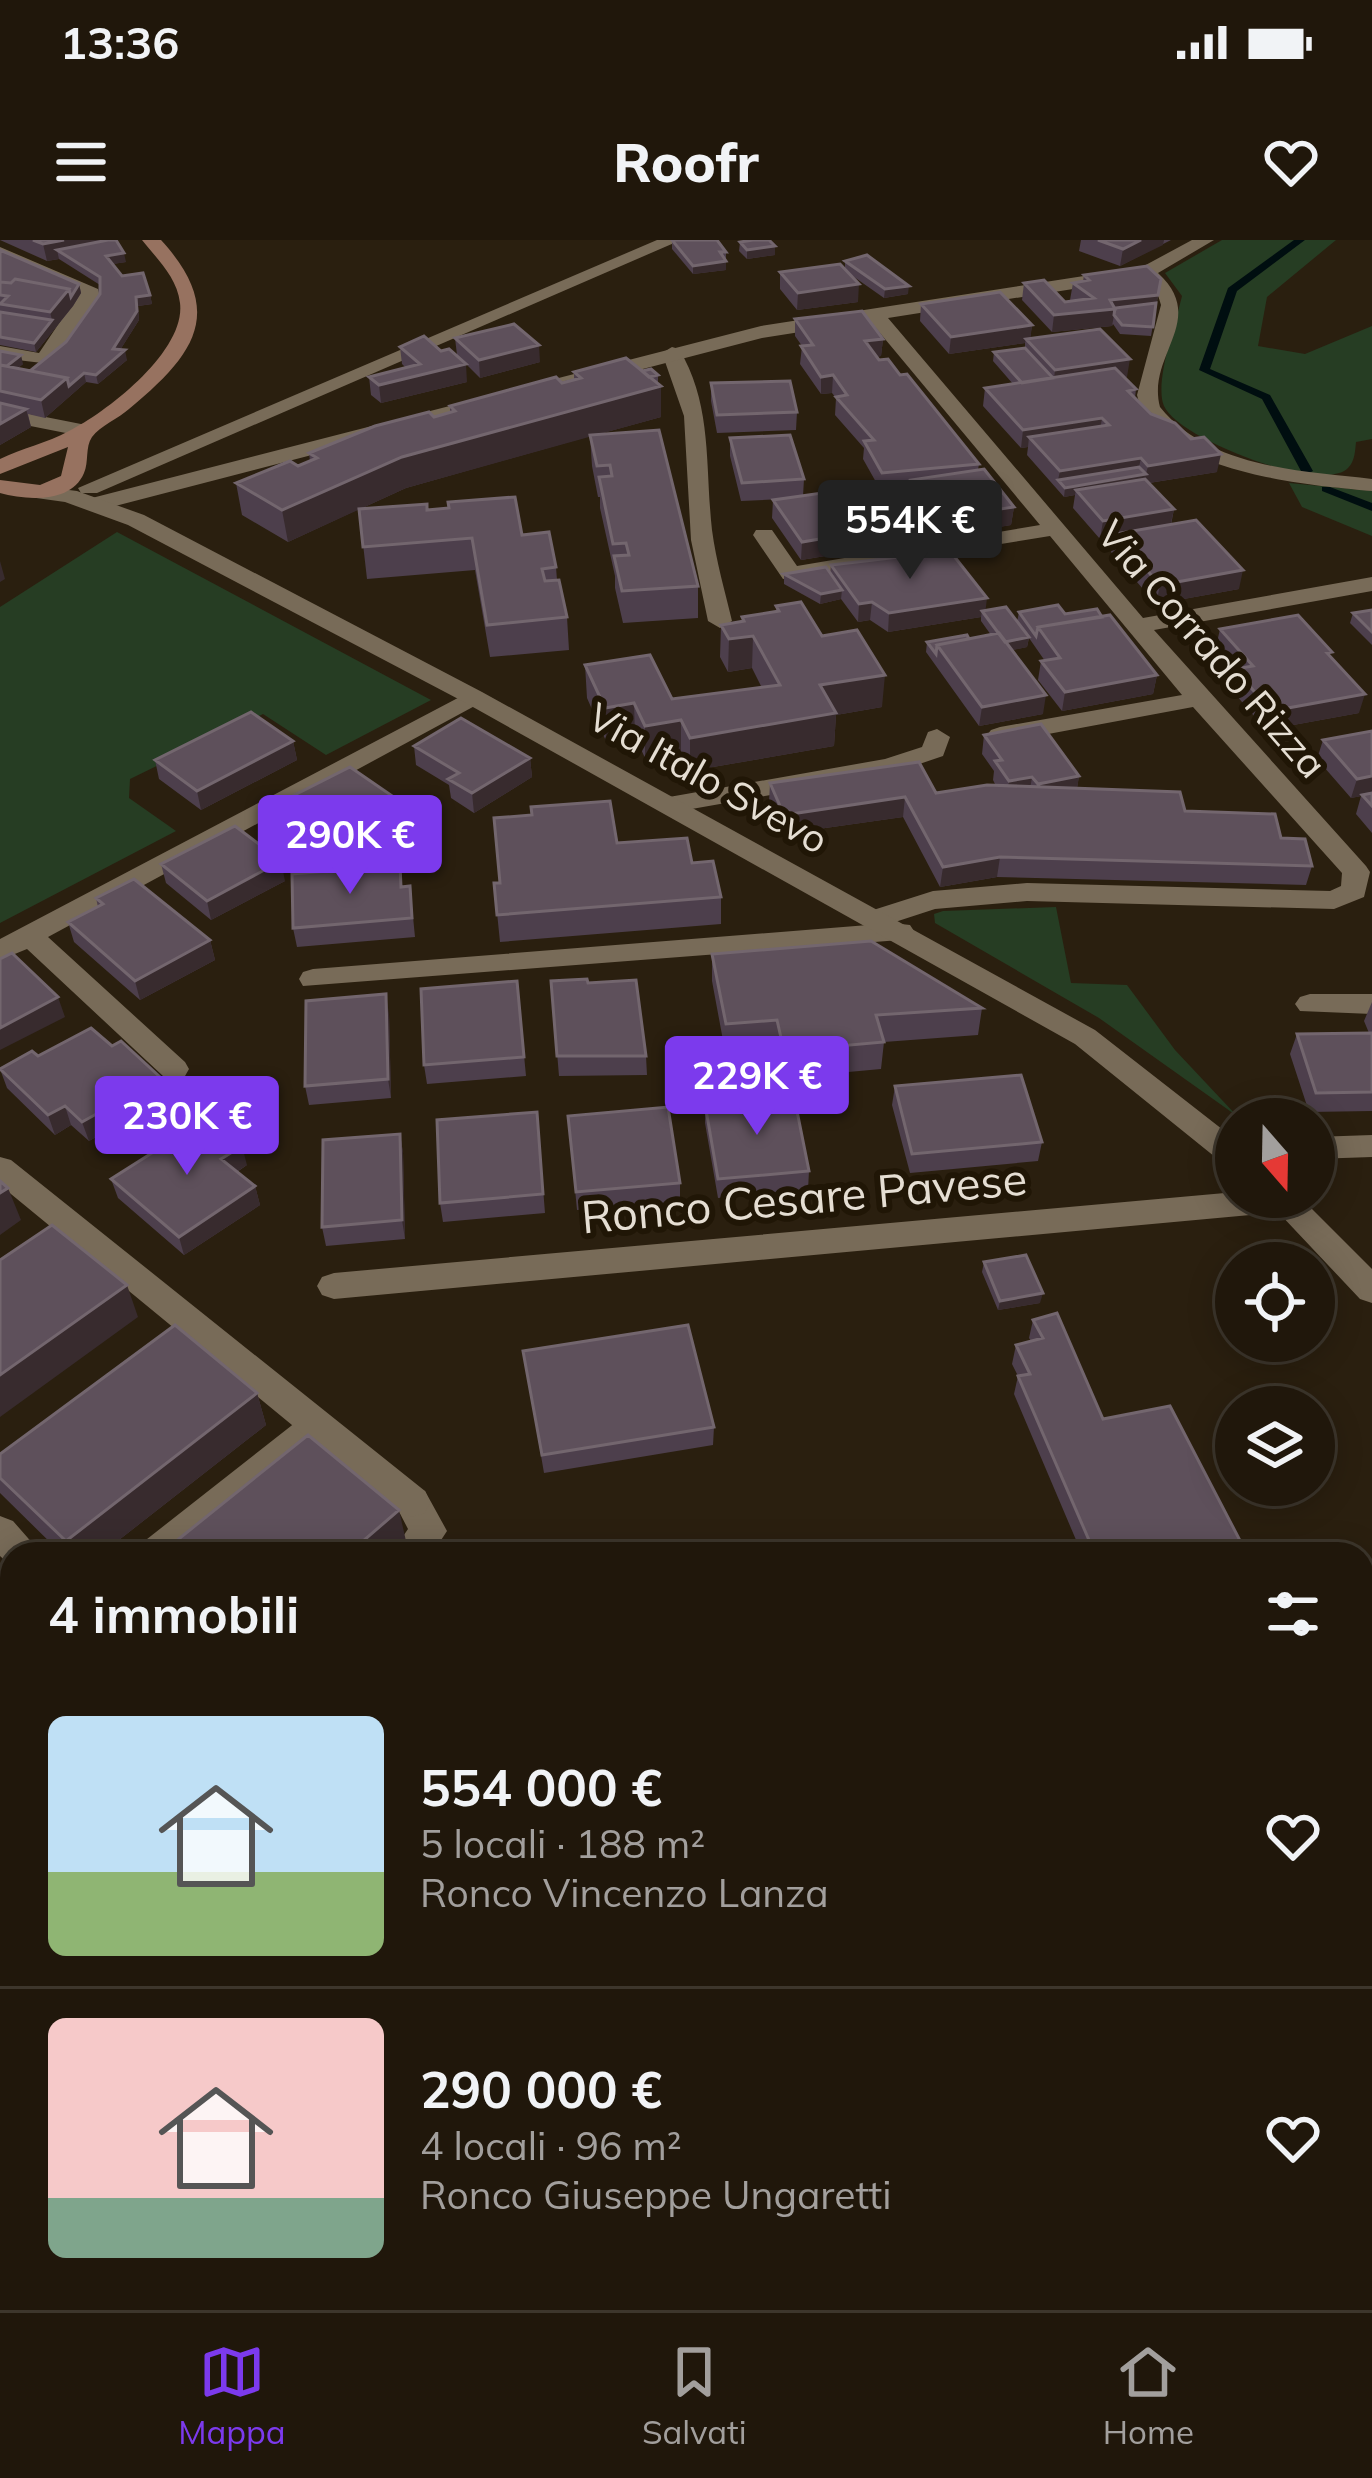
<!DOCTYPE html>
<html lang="it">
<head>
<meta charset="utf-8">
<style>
  :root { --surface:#20170b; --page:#2d2419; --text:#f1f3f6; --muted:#a29f9d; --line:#3d362c; --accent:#7c3aed }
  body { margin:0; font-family:Mulish,sans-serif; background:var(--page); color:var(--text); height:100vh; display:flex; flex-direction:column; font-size:45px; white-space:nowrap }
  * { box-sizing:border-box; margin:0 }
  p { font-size:39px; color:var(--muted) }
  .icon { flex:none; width:66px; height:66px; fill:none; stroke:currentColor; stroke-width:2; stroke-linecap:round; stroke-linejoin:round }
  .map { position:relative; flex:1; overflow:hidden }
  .side { position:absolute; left:0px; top:1302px; width:1374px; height:768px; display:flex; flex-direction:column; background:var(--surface); border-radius:36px 36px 0 0; box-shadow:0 6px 30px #0003,0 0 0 3px var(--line) }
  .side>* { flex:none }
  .needle { width:78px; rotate:160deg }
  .tools { position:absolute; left:1215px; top:858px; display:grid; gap:24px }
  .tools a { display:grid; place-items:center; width:120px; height:120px; border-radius:50%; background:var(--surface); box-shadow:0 6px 30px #0003,0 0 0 3px var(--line); font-size:60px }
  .price { position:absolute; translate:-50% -102px; padding:0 27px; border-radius:12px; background:var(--accent); color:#fff; font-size:39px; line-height:78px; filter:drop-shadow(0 3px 6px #0008) }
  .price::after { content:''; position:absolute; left:50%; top:72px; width:36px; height:27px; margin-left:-18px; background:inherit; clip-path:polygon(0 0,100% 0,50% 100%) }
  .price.active { background:#222; color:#fff }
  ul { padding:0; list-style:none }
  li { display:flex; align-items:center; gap:36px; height:300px; padding:0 48px }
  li+li { border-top:3px solid var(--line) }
  li span { display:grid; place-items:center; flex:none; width:336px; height:240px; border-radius:18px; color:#555 }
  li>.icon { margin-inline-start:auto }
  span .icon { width:144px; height:144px; fill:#fffc; stroke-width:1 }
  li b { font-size:51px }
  h2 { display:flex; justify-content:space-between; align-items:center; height:144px; padding:0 48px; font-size:51px }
  .status { display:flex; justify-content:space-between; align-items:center; height:84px; padding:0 60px; background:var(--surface); direction:ltr }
  .status svg { height:33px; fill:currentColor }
  header { display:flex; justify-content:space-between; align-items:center; height:156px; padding:0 48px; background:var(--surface); font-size:54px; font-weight:800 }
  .menu { display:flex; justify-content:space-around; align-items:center; height:168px; border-top:3px solid var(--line); background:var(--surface); font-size:33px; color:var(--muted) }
  .menu a { display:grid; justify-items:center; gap:6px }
  .menu .active { color:var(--accent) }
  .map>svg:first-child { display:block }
</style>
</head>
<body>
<div class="status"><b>13:36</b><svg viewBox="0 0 49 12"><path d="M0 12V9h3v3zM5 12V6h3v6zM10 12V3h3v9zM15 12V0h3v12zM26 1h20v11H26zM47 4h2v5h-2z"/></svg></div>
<header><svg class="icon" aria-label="menu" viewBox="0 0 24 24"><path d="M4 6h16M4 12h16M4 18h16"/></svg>Roofr<svg class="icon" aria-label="heart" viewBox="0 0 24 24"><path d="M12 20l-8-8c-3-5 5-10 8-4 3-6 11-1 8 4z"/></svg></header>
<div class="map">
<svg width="1372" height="2070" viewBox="0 0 1372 2070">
  <rect width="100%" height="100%" fill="#2a1f0f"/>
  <path fill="#263d23" d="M1222 0H1336L1267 57 1258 106 1305 114 1372 86V199L1356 202C1355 211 1355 221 1348 228 1322 255 1177 198 1164 166 1154 143 1176 82 1182 56L1165 33Z
    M1289 243 1372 251V296L1302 267Z
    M117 292 431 460 326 515 263 474 130 539 129 558 176 591 0 683V367Z
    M1056 667 1071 743 1127 745 1175 810 1237 876 1099 778 935 683 934 674 943 671Z"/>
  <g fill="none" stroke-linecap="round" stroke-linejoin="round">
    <path fill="#000e10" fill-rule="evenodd" d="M1294 0H1305L1237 51 1210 129 1270 155 1313 231 1307 234 1301 231 1262 159 1199 130 1228 48Z
      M1322 247H1330L1372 263V271L1322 251Z"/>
    <path fill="#786b58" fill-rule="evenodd" d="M657 0H681L97 253H81L78 248Z
      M672 107 679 109C713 165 705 228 712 290 716 321 725 351 732 381L720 388 708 381 691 300 684 176 662 113Z
      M937 489 950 497 943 516 890 534 669 573 656 565 669 557 885 519 922 507 928 492Z
      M317 1171 329 1175 335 1185 329 1195 182 1314H136L142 1303 305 1175Z
      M412 1247 425 1251 447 1291 432 1314H391L408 1289 394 1262 399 1251Z
      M0 1276 13 1281 42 1314H12L10 1325 0 1316Z"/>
    <path fill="#786b58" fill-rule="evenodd" d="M1192 0H1214L1158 33C1209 80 1146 115 1160 167 1209 228 1302 231 1372 239V251C1308 245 1156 233 1137 155L1161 65 1157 52 1143 38 888 78 1143 378 1372 337V351L1154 390 1366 626 1370 632 1364 657 1334 669 1027 661 935 669 892 683 910 685 914 691 900 700 303 746 299 739 303 732 313 729 868 685 863 678 867 672 933 651 1027 643 1330 651 1341 646 1342 633 1193 467 1000 503 991 500 987 495 991 490 1000 487 1182 455 1050 296 783 339 753 295 756 290H772L797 326 1040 285 870 81 762 98 96 271 85 264 88 259 761 86 1142 27Z
      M0 7 98 49 100 57 51 124 0 118V106L39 113 80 52 0 19Z
      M0 168 86 185 96 191 86 197 0 180Z
      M473 450 485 457 482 462 48 697 185 822 189 829 185 836H163L27 709 0 720V699Z
      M1310 754H1372V774L1300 771 1295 764 1300 757Z
      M1372 895V917L1314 919V897Z
      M0 917 11 920 425 1251 430 1262 425 1273 412 1277 399 1273 0 945Z
      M1236 952V957L1299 960 1294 968 1283 972 334 1059 322 1055 317 1046 322 1037 334 1033Z
      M0 1907H12V1953H0Z
      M203 2058H251L248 2070H200Z
      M1169 2058H1217L1219 2070H1171Z"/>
    <path fill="#786b58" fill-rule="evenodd" d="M37 246 77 251 144 275 482 452 1095 790 1236 900V928L1225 925 1075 804 464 462 128 285 65 262 29 257 26 252Z
      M1264 957H1300L1372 1029V1063L1360 1059Z"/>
    <path fill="#977260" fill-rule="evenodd" d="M142 0H161C226 71 196 114 129 169 119 178 100 186 92 197 85 207 89 222 84 233 71 264 26 260 0 253V240L40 245 61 236 68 207 0 234V219C22 208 47 203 69 191 107 172 186 111 180 63 177 37 157 19 142 0Z"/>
  </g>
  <path fill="#4d3f4c" d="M0 0H104L126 22 112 24 122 36 150 55 152 64 138 66 139 80 120 110 127 120 98 144 86 142 45 178 28 174 31 187 0 205V111L23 124 18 128 30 131 66 102 100 54V45L59 19 47 21Z
    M672 0 726 12V30L693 34 672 9Z
    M1081 0H1171L1120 26 1079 11Z
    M740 2 775 15 747 19 739 11Z
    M0 10 79 44 81 53 73 66 36 112 0 105Z
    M845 21 908 54 884 58 847 32 858 62 797 70 780 49V32L845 29Z
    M1084 35 1161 39 1151 96 1120 94 1113 84 1112 86 1052 92 1022 60 1024 43 1065 62 1072 61 1070 60 1073 43 1083 41Z
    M921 64 1032 85 1030 99 1127 137H1124L1136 149 1135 158 1217 232 1149 243 1174 269 1171 285 1239 349 1156 364 1111 312 1114 297 1100 299 1073 268 1075 255 1064 257 1027 215 1028 207 1021 208 983 166 985 148 1013 144 993 121 994 112 1025 108V103L949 114 920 81Z
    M795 79 883 99 881 116 876 117 900 135 979 224 978 230 1014 267 1011 285 940 297 909 258 910 248 887 251 913 283 911 302 801 320 772 278 773 260 782 259 741 261 730 216V198L804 239 803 256 834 259 881 251 863 219 864 208 835 175 836 158 832 153 821 154 800 124 802 106 795 96Z
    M455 98 540 122 480 138 457 115Z
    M400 107 467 142 381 163 371 155 369 137 406 128 402 124Z
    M642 131 658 135V143L661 146V177L599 194 698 346V378L623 383 615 348V336L600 268V257H598L592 226 590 196 406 248 360 269 427 270 522 295 556 327 557 340 567 377 569 410 490 417 475 330 367 339 359 269 288 302 242 275 236 243 310 221 309 213 450 172V166L574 139V132Z
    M711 143 797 172 796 190 717 193 711 161Z
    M831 325 1017 382 1019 372 1065 374 1157 435 1153 454 1062 471 1038 440 1041 421H1045L1029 398 1027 407 1012 410 1043 474 979 486 926 412 927 402 969 399 991 395 981 381V377L888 392 870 380 858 382 841 359 820 364 784 344V334H830Z
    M776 366 822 396 882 467 836 475 834 506 690 531 681 513 645 518 635 496 606 501 587 458 585 425 672 459 762 448 752 428 728 432 720 417 721 385 742 381V377L776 372Z
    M1372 370V405L1350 383 1353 373Z
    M1220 389 1331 417 1359 473 1266 490 1230 448 1235 429 1216 407Z
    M1372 491V593L1356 574 1361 556 1351 558 1317 519 1323 500Z
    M984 495 1079 536 1077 548 1185 571 1281 598 1312 626 1306 645 997 637 940 647 903 577 783 594 769 562 770 543 936 553 996 546 993 540 994 531 982 514Z
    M293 501 297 520 201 570 159 539 155 520Z
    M414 506 530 518 532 537 474 573 451 558 449 545 416 525Z
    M350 527 403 581 389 589 384 585 309 625 265 591 261 572Z
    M617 603 692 623 721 657V684L500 702 494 643H500Z
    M161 624 285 641 211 680 166 643Z
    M410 646 415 697 297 707 293 688 403 647Z
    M96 658 210 700 215 720 140 760 74 702 68 682 98 667Z
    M712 714 982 768 978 795 884 802 881 829 783 838 775 807 725 811 712 741Z
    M517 741 526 836 427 844 424 825Z
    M551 741 588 743 646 816 647 835 559 836Z
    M1372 762V871L1309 872 1290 814 1297 794 1369 793 1364 781Z
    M389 774 391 858 309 865 305 846Z
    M38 816 166 857 89 901 71 885 55 895 7 848 0 829Z
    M895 846 1042 902 1038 921 910 933 892 865Z
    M705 864 809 931 808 950 718 958 705 883Z
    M537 872 545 973 443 982 440 963Z
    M568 876 680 943V962L577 970Z
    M400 894 403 913 405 999 326 1006 322 987Z
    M247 925 237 932 255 946 260 965 184 1015 118 958 111 939Z
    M984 1022 1040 1063 998 1070 982 1032Z
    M1033 1080 1103 1179 1247 1314H1082L1014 1154 1018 1136 1012 1124 1016 1105 1031 1101 1029 1098Z
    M523 1111 714 1187 713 1205 544 1233Z
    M257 1153 266 1185 101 1314H62L0 1253V1214Z
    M1372 1362V1502H1362V1363Z
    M11 1663 12 1830 0 1831V1715Z
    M986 2058H1105L1107 2070H987Z
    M1287 2058H1362L1372 2070H1282L1281 2065Z"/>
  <path fill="#382b2e" d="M64 0H104L57 10 59 19 47 21 43 4Z
    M1141 0H1164L1163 5 1120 26 1123 9Z
    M775 6V15L747 19V10Z
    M124 13 126 22 107 25 106 16Z
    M726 21V30L693 34V26Z
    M79 44 81 53 73 66 71 57Z
    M859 44 858 62 797 70 798 53Z
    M909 46 908 54 884 58 885 49Z
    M69 49 73 66 36 112 34 103 52 80 50 72Z
    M150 55 152 64 138 66 139 80 115 118 113 109 136 57Z
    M1158 55 1155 72 1114 75 1112 86 1052 92 1054 75 1110 60Z
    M1032 85 1030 102 1026 99 1025 103 949 114 951 97Z
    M883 99 881 116 864 118 865 101Z
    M539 105 540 122 480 138 479 120Z
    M125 110 127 120 98 144 96 135Z
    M21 115 23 124 1 142 0 132Z
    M1130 119 1127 137 1021 153 1054 139 1055 130Z
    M466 124 467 142 381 163 379 145Z
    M84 133 86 142 45 178 41 160 67 138Z
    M833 135 832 153 821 154V137Z
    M661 146V177L406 248 288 302 282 270 402 217Z
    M26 169 31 187 0 205V184Z
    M1102 178 1099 196 1029 197 1028 207 1021 208 1023 190Z
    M1221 214 1217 232 1080 254 1076 250 1075 255 1064 257 1065 248 1058 240 1060 231 1141 218 1137 236 1146 234 1148 226Z
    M1014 267 1011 285 940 297 942 278Z
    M1174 269 1170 287 1115 294 1114 297 1100 299 1103 281Z
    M913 283 911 302 801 320 802 302Z
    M0 321 5 339 0 342Z
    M1243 330 1239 349 1156 364 1160 345Z
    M842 350 841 359 820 364 821 354Z
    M987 358 985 375 982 371 981 377 888 392 889 373Z
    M872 362 870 380 858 382 859 364Z
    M753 396 752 428 728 432 729 399Z
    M1029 397 1027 407 1004 412 1005 402Z
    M885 435 882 467 836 475 834 506 690 531V498L820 445Z
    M1157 435 1153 454 1062 471 1065 452Z
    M1365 454 1359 473 1266 490 1271 471Z
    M1046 455 1043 474 979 486 982 467Z
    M634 463 635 496 606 501 605 468Z
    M681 480V513L645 518V486Z
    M293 501 297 520 201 570 197 551Z
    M530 518 532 537 474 573 472 553Z
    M1079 536 1076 555 1034 563 1038 544Z
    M1372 536V554L1351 558 1357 539Z
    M1032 537 1029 556 1006 560 1009 541Z
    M905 557 903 577 783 594 784 575Z
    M401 562 403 581 389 589 386 570Z
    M381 566 384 585 309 625 305 605Z
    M1000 617 997 637 940 647 943 627Z
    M281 621 285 641 211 680 207 661Z
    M210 700 215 720 140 760 135 741Z
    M386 754 389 774 391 858 388 839Z
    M58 757 65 777 0 810V788Z
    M161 838 166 857 89 901 82 882Z
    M65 866 71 885 55 895 48 875Z
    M400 894 403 913 405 999 402 980Z
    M242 906 247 925 227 938 221 919Z
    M255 946 260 965 184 1015 179 997Z
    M8 948 21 980 0 995V953Z
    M127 1045 138 1077 0 1177V1135Z
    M1043 1053 1040 1063 998 1070 1000 1061Z
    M257 1153 266 1185 101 1314H72L66 1301Z
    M399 1270 406 1301 390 1314H348Z
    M148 2058H165L162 2070H145Z"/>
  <path fill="#5e505b" stroke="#73666e" stroke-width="3" d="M33 0H64L43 4Z
    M108 0H116L124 13 106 16 122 36 143 33 150 55 136 57 137 71 113 109 125 110 96 135 84 133 69 146 67 138 30 131 66 102 100 54V37L57 10Z
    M672 0H717L726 12H720L726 21 693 26Z
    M753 0H769L775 6 747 10 740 2Z
    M1098 0H1141L1123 9Z
    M0 10 79 44 71 57 69 49 15 39 11 43 0 42Z
    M867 15 909 46 885 49 845 21Z
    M840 24 859 44 798 53 780 32Z
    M1147 26 1161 39 1158 55 1110 60 1115 69 1054 75 1024 43 1044 40 1065 62 1094 58 1073 43 1089 40 1084 35Z
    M15 39 69 49 50 72 0 64 8 56 0 55V42L11 43Z
    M1000 52 1032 85 951 97 921 64Z
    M1156 63 1153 87 1122 85 1114 75 1115 68Z
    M862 71 883 99 865 101 879 120 888 119 900 135 907 134 979 224 882 233 864 201 874 200 836 157 847 155 833 135 821 137 801 106 813 105 795 79Z
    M0 72 52 80 34 103 0 97Z
    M514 84 539 105 479 120 455 98Z
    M1100 89 1130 119 1055 130 1026 99Z
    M424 96 441 111 449 109 466 124 379 145 369 137 420 124 400 107Z
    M1025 108 1053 138 1022 143 994 112Z
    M0 111 21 115 7 126 0 125Z
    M626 118 661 146 402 217 282 270 236 243 290 221 298 226 317 218 309 213 375 186 429 172 434 177 455 171 450 166 556 137 562 143 581 138 574 132Z
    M0 125 67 138 41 160 0 151Z
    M1115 128 1136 149 1128 151 1151 174 1175 183 1191 199 1204 197 1221 214 1148 226 1141 218 1060 231 1029 197 1109 185 1102 178 1023 190 985 148Z
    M651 129 658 135 649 137 642 131Z
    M790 141 797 172 717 175 711 143Z
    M0 163 26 169 0 184Z
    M659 190 698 346 622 351 614 316 629 315 626 303 613 304 599 237 612 236 610 225 597 226 590 195Z
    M790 195 804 239 742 243 730 198Z
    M1139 227 1146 234 1065 248 1058 240Z
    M984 229 1014 267 942 278 911 240Z
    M1145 239 1174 269 1103 281 1076 250Z
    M887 251 913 283 802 302 773 260 829 252 834 259Z
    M515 257 522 295 549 292 556 327 542 329 545 341 559 340 567 377 487 385 472 298 363 307 359 269 427 264V270L449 268 448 262Z
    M1196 280 1243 330 1160 345 1115 294Z
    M950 311 987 358 889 373 872 362 859 364 831 325Z
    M826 327 842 350 821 354 784 334Z
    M801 362 822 396 857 390 885 435 820 445 836 473 690 498 681 480 645 486 634 463 605 468 585 425 650 415 672 459 780 445 753 396 729 399 721 385 744 381 742 377 779 371 776 366Z
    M1058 365 1065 374 1097 369 1102 377 1038 387 1036 396 1019 372Z
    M1006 367 1029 397 1005 402 982 371Z
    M1372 370V392L1353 373Z
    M1110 375 1157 435 1065 452 1041 421 1060 418 1038 387Z
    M1298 375 1332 412 1327 413 1365 454 1271 471 1235 429 1253 426 1220 389Z
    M999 393 1046 455 982 467 937 405Z
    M967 395 969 399 937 405 936 414 927 402Z
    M251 472 293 501 197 551 155 520Z
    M461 478 530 518 472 553 448 539 459 533 414 506Z
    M1041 484 1079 536 1038 544 1032 537 1009 541 995 521 1002 520 984 495Z
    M1372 491V536L1357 539 1323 500Z
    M919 522 936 553 987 545 1180 552 1185 571 1275 574 1281 598 1305 599 1312 626 1000 617 943 627 905 557 784 575 770 543Z
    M350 527 401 562 386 570 381 566 305 605 261 572Z
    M1372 553V566L1362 555Z
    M610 561 617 603 687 598 692 623 713 621 721 657 497 675 494 643H500L494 578 532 575 531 567Z
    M235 586 281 621 207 661 161 624Z
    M400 625 401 647 410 646 412 678 293 688 292 634Z
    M134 639 210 700 135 741 68 682 103 664 96 658Z
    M871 701 982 768 876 775 884 802 784 811 777 780 726 784 712 714Z
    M12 713 58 757 0 788V719Z
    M587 739 588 743 636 740 646 816H557L551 741Z
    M517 741 524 817 424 825 421 749Z
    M386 754 388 839 305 846 306 761Z
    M91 788 112 806 121 801 161 838 82 882 65 866 48 875 0 829 32 811 38 816Z
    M1372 793V852L1316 853 1297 794Z
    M1021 835 1042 902 912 914 895 846Z
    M794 856 809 931 718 939 705 864Z
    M668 867 680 943 576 952 568 876Z
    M537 872 543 954 440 963 437 880Z
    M207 878 242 906 221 919 255 946 179 997 111 939Z
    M400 894 402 980 322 987 323 900Z
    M0 941 8 948 0 953Z
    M52 985 127 1045 0 1135V1020Z
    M1026 1015 1043 1053 1000 1061 984 1022Z
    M1057 1073 1103 1179 1170 1166 1247 1314H1095L1018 1136 1030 1134 1016 1105 1043 1098 1033 1080Z
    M175 1085 257 1153 66 1301 0 1238V1214Z
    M688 1085 714 1187 542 1215 523 1111Z
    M308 1195 399 1270 348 1314H160Z
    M1372 1362V1486H1362V1363Z
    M11 1663 12 1812 0 1813V1715Z
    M0 2025 12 2026V2058H148L145 2070H0Z
    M1372 2039V2070H1305L1301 2058H1362V2040Z
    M723 2058H960L962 2070H726Z
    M991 2058H1105L1107 2070H993Z"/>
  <g text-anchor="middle" stroke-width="12" stroke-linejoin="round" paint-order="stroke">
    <g font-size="39" fill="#e5ded3" stroke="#201606">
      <text transform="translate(1212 409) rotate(49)" y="14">Via Corrado Rizza</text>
      <text transform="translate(708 538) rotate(29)" y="14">Via Italo Svevo</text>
    </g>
    <g font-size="45" fill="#e5ded3" stroke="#201606">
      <text transform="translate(804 958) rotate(-5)" y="16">Ronco Cesare Pavese</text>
    </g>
  </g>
</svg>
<div class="tools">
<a><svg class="needle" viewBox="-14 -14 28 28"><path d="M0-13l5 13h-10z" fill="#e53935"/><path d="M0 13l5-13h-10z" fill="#a29f9d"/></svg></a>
<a><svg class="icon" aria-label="locate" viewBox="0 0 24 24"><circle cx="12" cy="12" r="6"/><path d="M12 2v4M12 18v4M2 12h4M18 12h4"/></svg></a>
<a><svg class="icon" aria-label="layers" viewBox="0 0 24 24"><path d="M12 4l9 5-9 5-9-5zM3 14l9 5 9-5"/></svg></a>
</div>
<b class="price active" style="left:910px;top:342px">554K €</b>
<b class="price" style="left:350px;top:657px">290K €</b>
<b class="price" style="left:757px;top:898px">229K €</b>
<b class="price" style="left:187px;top:938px">230K €</b>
<section class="side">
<h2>4 immobili<svg class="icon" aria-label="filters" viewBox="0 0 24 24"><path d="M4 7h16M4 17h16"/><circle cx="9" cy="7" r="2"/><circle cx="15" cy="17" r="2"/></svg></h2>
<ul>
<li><span style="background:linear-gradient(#bfe0f5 65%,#8fb573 0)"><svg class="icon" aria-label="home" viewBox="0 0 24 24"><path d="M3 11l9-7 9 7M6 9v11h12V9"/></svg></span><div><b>554 000 €</b><p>5 locali · 188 m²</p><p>Ronco Vincenzo Lanza</p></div><svg class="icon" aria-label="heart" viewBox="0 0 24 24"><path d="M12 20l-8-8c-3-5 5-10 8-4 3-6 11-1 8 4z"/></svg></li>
<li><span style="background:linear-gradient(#f6c9c9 75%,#7fa58c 0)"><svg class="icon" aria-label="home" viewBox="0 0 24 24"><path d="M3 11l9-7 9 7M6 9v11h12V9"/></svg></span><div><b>290 000 €</b><p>4 locali · 96 m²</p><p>Ronco Giuseppe Ungaretti</p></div><svg class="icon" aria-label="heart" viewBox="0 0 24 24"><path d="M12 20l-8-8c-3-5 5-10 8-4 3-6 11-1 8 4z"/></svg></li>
</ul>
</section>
</div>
<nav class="menu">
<a class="active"><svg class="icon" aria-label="map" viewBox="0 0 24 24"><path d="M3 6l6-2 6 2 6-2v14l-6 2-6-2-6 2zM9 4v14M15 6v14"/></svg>Mappa</a>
<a><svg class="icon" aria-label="saved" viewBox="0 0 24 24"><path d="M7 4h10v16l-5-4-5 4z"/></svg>Salvati</a>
<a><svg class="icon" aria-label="home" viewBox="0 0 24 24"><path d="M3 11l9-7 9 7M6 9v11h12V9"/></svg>Home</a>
</nav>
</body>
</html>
